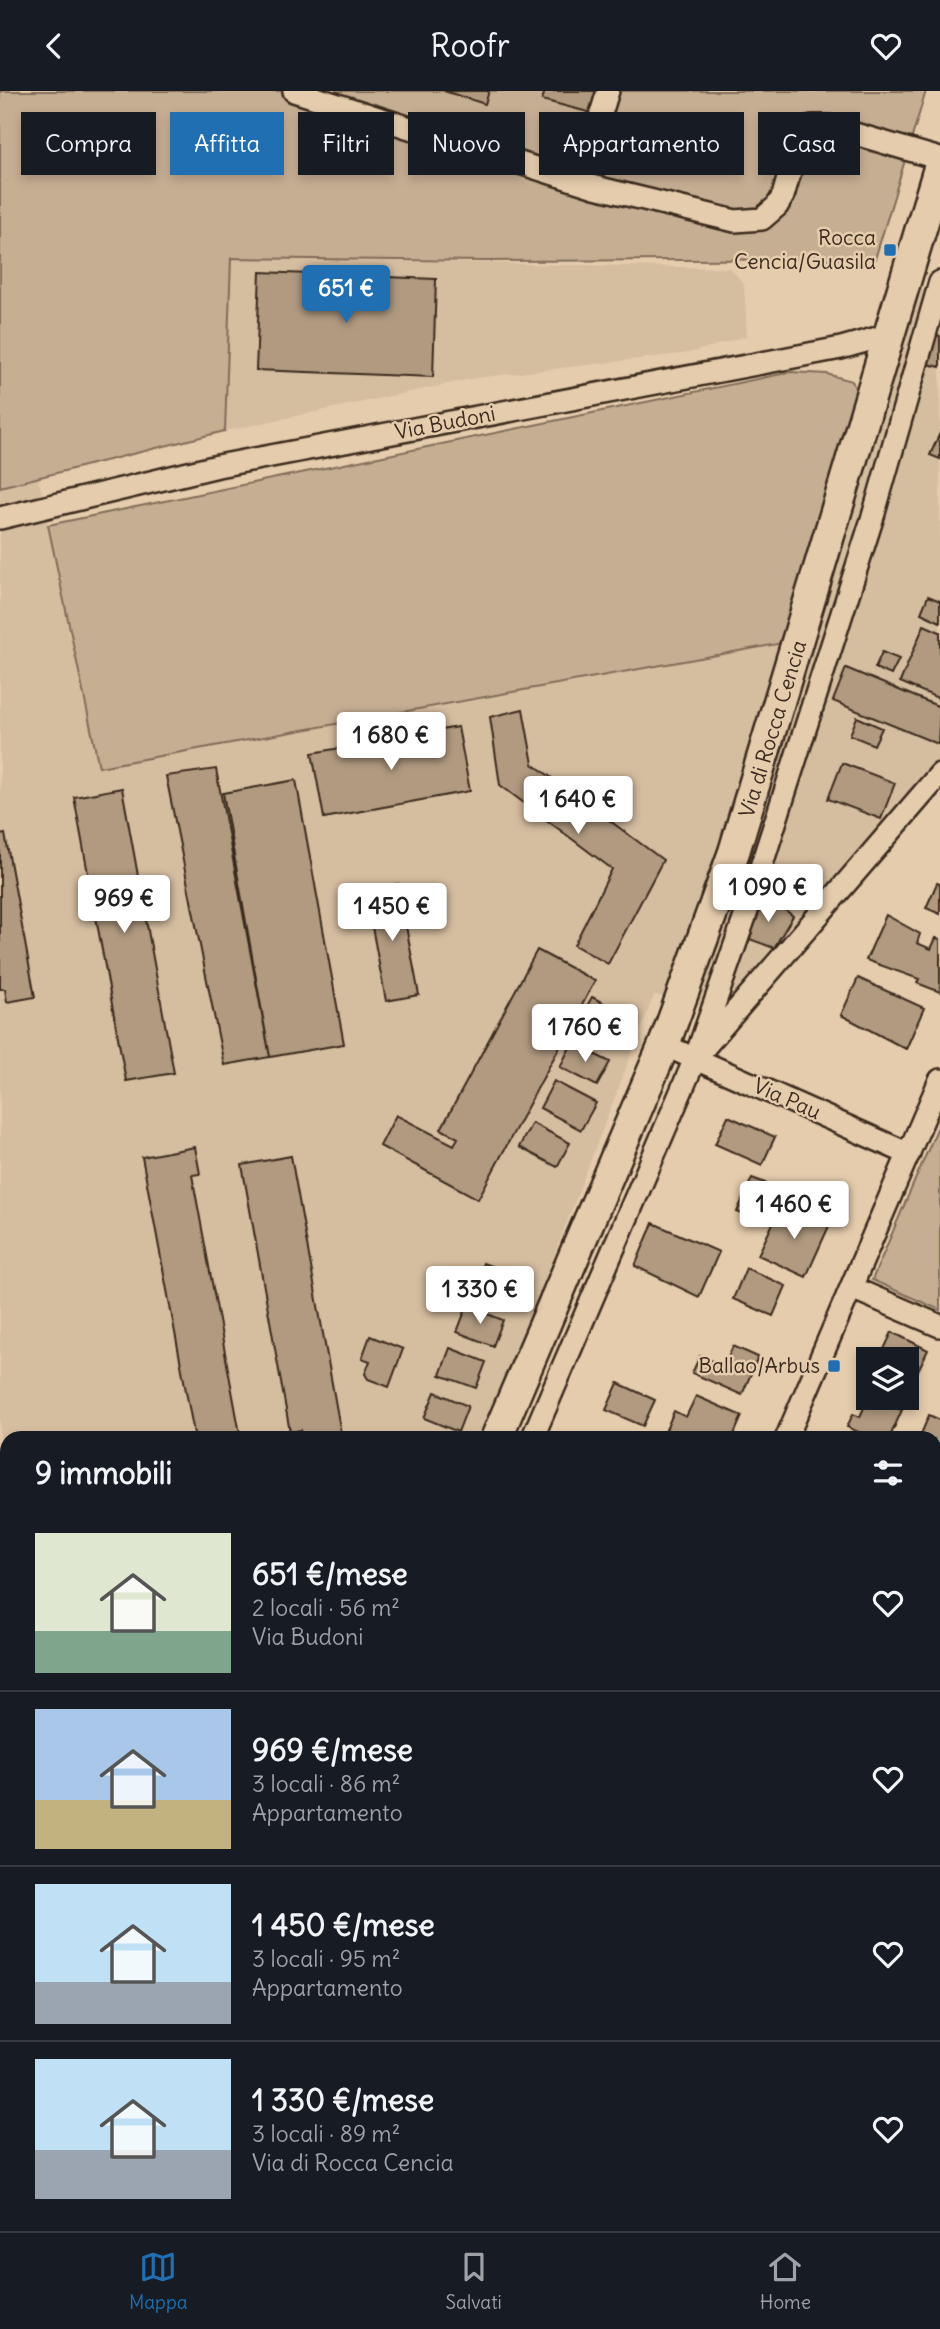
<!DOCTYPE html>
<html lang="it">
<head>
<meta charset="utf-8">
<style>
  :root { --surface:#171b24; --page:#20242c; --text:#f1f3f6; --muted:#9ea1a6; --line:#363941; --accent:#1f6fb2 }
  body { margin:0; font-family:Delius,sans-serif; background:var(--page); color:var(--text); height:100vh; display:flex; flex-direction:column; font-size:26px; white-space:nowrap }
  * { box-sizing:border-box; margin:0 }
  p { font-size:23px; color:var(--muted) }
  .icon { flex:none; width:38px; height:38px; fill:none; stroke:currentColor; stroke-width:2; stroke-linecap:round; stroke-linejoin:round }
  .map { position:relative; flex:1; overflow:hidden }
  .sheet { position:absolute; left:0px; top:1340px; width:942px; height:800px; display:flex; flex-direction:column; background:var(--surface); border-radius:21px 21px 0 0; box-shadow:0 4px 10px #0003 }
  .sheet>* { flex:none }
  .banner { position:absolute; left:21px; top:21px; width:900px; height:63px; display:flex; gap:14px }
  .fabs { position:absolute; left:856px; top:1256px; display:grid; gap:14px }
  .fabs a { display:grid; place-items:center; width:63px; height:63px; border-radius:0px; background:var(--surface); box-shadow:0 4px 10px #0003; font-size:35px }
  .price { position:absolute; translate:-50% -60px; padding:0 16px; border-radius:7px; background:#fff; color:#222; font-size:23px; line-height:46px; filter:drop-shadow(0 2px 4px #0008) }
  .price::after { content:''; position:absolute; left:50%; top:42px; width:21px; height:16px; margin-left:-10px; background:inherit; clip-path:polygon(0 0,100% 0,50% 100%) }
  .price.on { background:var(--accent); color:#fff }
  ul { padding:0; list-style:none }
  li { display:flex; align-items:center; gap:21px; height:175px; padding:0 35px }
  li+li { border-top:2px solid var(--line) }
  li span { display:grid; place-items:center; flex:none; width:196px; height:140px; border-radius:0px; color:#555 }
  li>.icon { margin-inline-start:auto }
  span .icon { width:84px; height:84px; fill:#fffc; stroke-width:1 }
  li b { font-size:30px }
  h2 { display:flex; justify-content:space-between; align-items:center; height:84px; padding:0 35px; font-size:30px }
  .pill { padding:0 24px; border-radius:0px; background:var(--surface); box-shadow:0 4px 10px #0003; font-size:24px; line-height:63px }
  .pill.on { background:var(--accent); color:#fff }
  header { display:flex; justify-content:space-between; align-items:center; height:91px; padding:0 35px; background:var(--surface); font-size:32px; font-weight:600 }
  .tabs { display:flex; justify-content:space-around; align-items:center; height:98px; border-top:2px solid var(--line); background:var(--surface); font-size:19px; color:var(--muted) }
  .tabs a { display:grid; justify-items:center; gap:4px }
  .tabs .on { color:var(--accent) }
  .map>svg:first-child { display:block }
</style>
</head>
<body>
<header><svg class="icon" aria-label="back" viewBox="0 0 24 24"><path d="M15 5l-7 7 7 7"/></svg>Roofr<svg class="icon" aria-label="heart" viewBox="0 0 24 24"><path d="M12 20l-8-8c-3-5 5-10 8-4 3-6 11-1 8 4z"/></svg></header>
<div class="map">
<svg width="940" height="2140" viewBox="0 0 940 2140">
  <rect width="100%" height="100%" fill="#e5ccad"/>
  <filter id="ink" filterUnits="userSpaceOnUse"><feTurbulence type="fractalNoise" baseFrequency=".0143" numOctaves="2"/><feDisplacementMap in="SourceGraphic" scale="14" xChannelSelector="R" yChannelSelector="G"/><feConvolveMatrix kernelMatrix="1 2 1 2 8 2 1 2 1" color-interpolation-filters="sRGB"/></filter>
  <g filter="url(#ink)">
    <path fill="#d5bda0" d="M230 167 730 177 744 193 747 245 689 262 476 287 225 340Z
      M940 199V666L728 919 654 904 484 1347 7 1348V1440L0 1441V396L38 386 100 675 788 551 892 200Z"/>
    <path fill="#c6ae93" stroke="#806c58" stroke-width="2" d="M0 0H926L875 168 484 170 231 167 225 340 0 396Z
      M791 281 827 283 852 290 859 306 788 551 99 676 48 434Z
      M940 1031V1219L872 1189Z
      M7 1440V2133H91L86 2140H0V1441Z"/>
    <path fill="#b19a80" stroke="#3b2a1e" stroke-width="2" d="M444 0H489L485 13Z
      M545 0H598L592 22 542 9Z
      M260 181 436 188 433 286 256 279Z
      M934 243 940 245V276L927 273Z
      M940 342V368L930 364Z
      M928 505 940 510V531L921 522Z
      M924 534 940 541V608L900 591Z
      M882 561 899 568 891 584 875 577Z
      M846 577 940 616 938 653 833 610Z
      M523 618 533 673 663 769 608 873 574 854 612 778 500 694 490 626Z
      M857 626 882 637 874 654 850 644Z
      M458 636 470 700 324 727 312 662Z
      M842 672 895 692 881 728 828 708Z
      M216 678 270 966 224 974 166 685Z
      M296 689 344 953 270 966 223 702Z
      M122 697 174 982 126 990 74 706Z
      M5 743 35 906 7 911 5 898H0V744Z
      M937 792 940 793V823L926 817Z
      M398 793 419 904 386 910 365 799Z
      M761 808 780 815 793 825 774 857 744 846Z
      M886 824 920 843 917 852 931 858 936 847 940 848V901L917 892 919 888 866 869Z
      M537 859 595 890 478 1108 380 1055 396 1024 454 1054 458 1047 441 1038Z
      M858 887 924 917 906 958 841 924Z
      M592 906 629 926 615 952 578 931Z
      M572 952 610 971 597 995 560 976Z
      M554 990 596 1012 581 1039 540 1017Z
      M728 1025 775 1046 762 1074 715 1053Z
      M532 1032 570 1052 557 1076 519 1056Z
      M195 1056 200 1083 192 1084 241 1348H195L142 1066Z
      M291 1065 342 1348H302L301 1339 290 1341 242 1074Z
      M752 1087 771 1094 756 1129 737 1121Z
      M782 1113 829 1135 806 1186 758 1164Z
      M653 1132 719 1161 699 1206 635 1175Z
      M483 1172 519 1186 509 1212 473 1198Z
      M746 1177 786 1195 773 1225 733 1208Z
      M467 1215 503 1229 493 1255 457 1241Z
      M892 1241 928 1259 910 1296 906 1294V1269H879Z
      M370 1245 403 1258 389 1296 368 1288 365 1283 370 1270 362 1267Z
      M733 1255 758 1266 742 1304 692 1282 700 1265 724 1275Z
      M450 1257 486 1271 476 1297 440 1284Z
      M618 1292 655 1309 643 1335 606 1319Z
      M435 1301 468 1315 458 1341 424 1327Z
      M696 1305 742 1325 732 1348H662L674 1320 686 1326Z
      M868 1307 902 1319 889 1348H874L847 1336 853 1323 860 1326Z
      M929 1324 940 1329V1384L934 1382V1348H919Z
      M7 1518V1642L0 1607V1519Z
      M0 1673 7 1679 6 1687 0 1691Z
      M940 1712V1733L934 1734V1713Z
      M940 1804V1817L934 1818V1805Z
      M234 2133 237 2140H190L188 2134Z
      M276 2133H328L293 2140H278Z
      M421 2133 422 2140H383L419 2133Z
      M533 2133H586L587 2140H534Z
      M626 2133H661L627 2140Z"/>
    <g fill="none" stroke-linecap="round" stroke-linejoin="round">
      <g stroke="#3b2a1e" stroke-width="26">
        <path id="street" d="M294 0 595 96 735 130 762 128 777 115 783 105 800 46 812 35H828L940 68
          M580 91 608 0
          M0 427 218 375 841 257 891 243
          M664 954 909 1063
          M703 958 940 683
          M852 1197 940 1235
          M532 1348 695 968 747 820 874 422 940 191
          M786 1348 940 989
          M934 1570 940 1557
          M934 1655H940
          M934 2071 940 2097
          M263 2133 264 2140
          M494 2133 495 2140
          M716 2133 718 2140
          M141 2140 146 2133"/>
      </g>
      <g stroke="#3b2a1e" stroke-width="35">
        <path id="secondary" d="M496 1348 664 954 734 761 940 74
          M103 2140 108 2133"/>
      </g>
      <use href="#street" stroke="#e5ccad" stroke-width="21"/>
      <use href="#secondary" stroke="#e5ccad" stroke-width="30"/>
    </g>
  </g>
  <g fill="#1f6fb2" stroke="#e5ccad" stroke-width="2.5">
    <rect x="883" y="152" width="14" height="14" rx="3.5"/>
    <rect x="827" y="1268" width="14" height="14" rx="3.5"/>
  </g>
  <g text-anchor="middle" stroke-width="5" stroke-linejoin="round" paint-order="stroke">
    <g font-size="21" fill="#3b2a1e" stroke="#e5ccad" text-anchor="end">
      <text x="876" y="154">Rocca<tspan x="876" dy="24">Cencia/Guasila</tspan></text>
      <text x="820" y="1282">Ballao/Arbus</text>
    </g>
    <g font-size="21" fill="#3b2a1e" stroke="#e5ccad">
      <text transform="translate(445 332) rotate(-11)" y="7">Via Budoni</text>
      <text transform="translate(773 638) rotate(-73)" y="7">Via di Rocca Cencia</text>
      <text transform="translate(787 1008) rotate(24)" y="7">Via Pau</text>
    </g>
  </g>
</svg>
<div class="fabs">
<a><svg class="icon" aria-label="layers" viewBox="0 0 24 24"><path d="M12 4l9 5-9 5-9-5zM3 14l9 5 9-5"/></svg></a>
</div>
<b class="price on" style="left:346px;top:234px">651 €</b>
<b class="price" style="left:391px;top:681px">1 680 €</b>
<b class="price" style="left:578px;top:745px">1 640 €</b>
<b class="price" style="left:768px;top:833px">1 090 €</b>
<b class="price" style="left:124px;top:844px">969 €</b>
<b class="price" style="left:392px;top:852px">1 450 €</b>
<b class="price" style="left:585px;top:973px">1 760 €</b>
<b class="price" style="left:794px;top:1150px">1 460 €</b>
<b class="price" style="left:480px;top:1235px">1 330 €</b>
<div class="banner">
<a class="pill">Compra</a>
<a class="pill on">Affitta</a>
<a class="pill">Filtri</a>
<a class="pill">Nuovo</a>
<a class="pill">Appartamento</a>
<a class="pill">Casa</a>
</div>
<section class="sheet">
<h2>9 immobili<svg class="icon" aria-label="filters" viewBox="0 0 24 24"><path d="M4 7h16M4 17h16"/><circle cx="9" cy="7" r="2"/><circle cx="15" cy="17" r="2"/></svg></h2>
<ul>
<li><span style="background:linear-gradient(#dfe7d0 70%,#7fa58c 0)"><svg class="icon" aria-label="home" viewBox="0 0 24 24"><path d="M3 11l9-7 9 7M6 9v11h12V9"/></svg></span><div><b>651 €/mese</b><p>2 locali · 56 m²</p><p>Via Budoni</p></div><svg class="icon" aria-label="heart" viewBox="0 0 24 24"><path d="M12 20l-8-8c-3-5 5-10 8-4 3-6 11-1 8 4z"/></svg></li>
<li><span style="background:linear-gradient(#a9c7e8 65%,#c2b280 0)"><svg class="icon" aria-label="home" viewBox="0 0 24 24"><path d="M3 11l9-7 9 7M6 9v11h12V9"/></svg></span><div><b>969 €/mese</b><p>3 locali · 86 m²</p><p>Appartamento</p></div><svg class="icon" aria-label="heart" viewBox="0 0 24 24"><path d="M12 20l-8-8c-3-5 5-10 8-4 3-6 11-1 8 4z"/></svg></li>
<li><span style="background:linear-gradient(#bfe0f5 70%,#9aa5b1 0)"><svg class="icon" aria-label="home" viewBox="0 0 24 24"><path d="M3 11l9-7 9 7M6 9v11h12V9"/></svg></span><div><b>1 450 €/mese</b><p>3 locali · 95 m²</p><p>Appartamento</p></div><svg class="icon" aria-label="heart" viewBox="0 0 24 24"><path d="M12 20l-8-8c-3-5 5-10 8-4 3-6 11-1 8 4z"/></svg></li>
<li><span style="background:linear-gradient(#bfe0f5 65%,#9aa5b1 0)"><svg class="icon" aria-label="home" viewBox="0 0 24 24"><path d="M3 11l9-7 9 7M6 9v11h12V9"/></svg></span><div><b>1 330 €/mese</b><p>3 locali · 89 m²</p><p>Via di Rocca Cencia</p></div><svg class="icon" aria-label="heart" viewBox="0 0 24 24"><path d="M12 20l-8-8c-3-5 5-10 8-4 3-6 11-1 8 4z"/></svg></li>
</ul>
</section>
</div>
<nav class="tabs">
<a class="on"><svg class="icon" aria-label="map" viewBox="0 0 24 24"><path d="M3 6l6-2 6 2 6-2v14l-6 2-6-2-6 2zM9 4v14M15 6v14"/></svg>Mappa</a>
<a><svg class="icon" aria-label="saved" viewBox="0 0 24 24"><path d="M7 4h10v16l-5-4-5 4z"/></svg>Salvati</a>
<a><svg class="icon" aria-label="home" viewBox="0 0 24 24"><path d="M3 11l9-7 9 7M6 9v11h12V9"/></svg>Home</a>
</nav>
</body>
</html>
